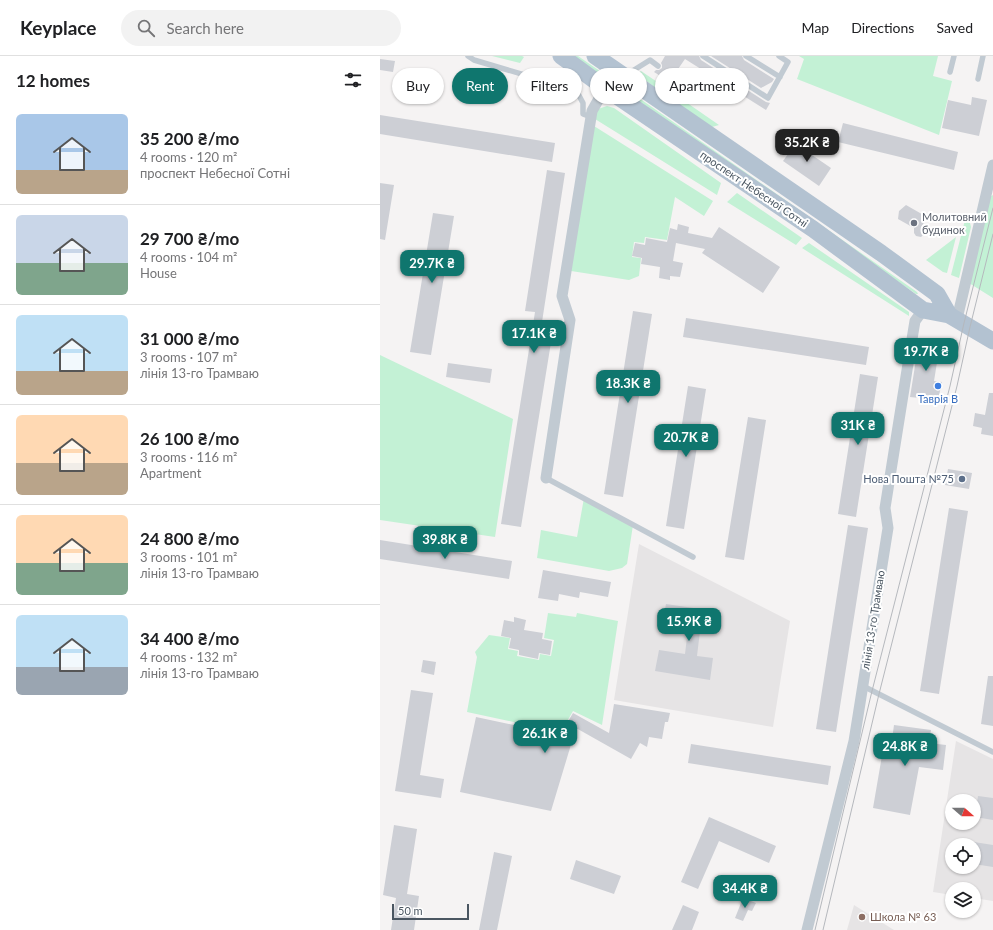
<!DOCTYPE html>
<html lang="en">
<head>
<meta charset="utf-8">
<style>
  :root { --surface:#fff; --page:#f2f2f2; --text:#202124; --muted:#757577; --line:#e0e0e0; --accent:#0f766e }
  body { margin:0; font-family:Lato,sans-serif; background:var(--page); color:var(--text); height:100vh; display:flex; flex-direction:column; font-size:15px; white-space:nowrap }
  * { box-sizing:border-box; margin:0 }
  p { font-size:13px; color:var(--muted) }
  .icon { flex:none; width:22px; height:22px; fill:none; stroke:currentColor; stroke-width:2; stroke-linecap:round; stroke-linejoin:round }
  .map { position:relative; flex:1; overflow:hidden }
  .panel { display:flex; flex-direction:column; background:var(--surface); width:380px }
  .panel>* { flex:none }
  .guide { position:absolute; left:12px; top:12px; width:380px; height:36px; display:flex; gap:8px }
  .needle { width:26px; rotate:110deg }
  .tools { position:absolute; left:565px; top:738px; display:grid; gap:8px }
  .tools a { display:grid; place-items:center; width:36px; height:36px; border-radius:50%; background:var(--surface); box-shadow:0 1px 3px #0004; font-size:20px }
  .scale { position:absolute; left:12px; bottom:10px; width:77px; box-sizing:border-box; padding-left:4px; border:2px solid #4a5661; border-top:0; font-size:11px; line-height:14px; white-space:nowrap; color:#4a5661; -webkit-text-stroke:3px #fff; paint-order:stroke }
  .price { position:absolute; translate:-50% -34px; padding:0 9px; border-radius:8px; background:var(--accent); color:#fff; font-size:13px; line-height:26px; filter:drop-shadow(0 1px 2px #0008) }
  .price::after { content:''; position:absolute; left:50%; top:24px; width:12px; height:9px; margin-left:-6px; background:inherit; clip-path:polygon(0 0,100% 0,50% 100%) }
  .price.current { background:#222; color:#fff }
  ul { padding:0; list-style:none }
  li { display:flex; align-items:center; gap:12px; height:100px; padding:0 16px }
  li+li { border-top:1px solid var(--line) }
  li span { display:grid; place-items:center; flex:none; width:112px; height:80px; border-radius:6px; color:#555 }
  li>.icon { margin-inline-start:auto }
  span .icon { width:48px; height:48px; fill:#fffc; stroke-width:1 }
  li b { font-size:17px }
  h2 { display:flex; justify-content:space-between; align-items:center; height:48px; padding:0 16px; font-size:17px }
  .chip { padding:0 14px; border-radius:18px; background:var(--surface); box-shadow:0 1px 3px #0004; font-size:14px; line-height:36px }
  .chip.current { background:var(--accent); color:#fff }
  header { display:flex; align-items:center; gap:24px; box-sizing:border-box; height:56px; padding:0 20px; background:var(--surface); border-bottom:1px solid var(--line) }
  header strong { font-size:19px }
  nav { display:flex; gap:22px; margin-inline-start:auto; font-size:14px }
  .search { width:280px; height:36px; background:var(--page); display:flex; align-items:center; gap:10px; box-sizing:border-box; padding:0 14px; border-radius:22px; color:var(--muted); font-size:15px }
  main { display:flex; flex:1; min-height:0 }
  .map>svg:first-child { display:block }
</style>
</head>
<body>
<header>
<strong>Keyplace</strong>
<div class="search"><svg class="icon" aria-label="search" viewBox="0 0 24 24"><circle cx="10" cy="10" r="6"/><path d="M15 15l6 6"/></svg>Search here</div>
<nav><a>Map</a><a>Directions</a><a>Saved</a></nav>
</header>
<main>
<section class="panel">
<h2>12 homes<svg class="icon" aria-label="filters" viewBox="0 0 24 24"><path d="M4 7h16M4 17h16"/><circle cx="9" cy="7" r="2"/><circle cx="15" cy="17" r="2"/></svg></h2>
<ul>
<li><span style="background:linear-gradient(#a9c7e8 70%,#b9a48a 0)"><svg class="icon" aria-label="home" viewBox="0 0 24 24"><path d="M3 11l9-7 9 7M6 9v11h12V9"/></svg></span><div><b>35 200 ₴/mo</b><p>4 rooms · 120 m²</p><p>проспект Небесної Сотні</p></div></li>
<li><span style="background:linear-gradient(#c9d6e8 60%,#7fa58c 0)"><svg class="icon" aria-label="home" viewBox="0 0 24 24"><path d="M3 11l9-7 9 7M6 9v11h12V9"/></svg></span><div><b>29 700 ₴/mo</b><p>4 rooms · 104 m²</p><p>House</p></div></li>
<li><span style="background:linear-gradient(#bfe0f5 70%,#b9a48a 0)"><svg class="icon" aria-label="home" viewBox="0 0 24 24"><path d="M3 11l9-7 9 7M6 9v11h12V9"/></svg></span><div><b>31 000 ₴/mo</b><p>3 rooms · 107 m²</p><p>лінія 13-го Трамваю</p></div></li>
<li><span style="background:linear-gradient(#ffd9b3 60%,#b9a48a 0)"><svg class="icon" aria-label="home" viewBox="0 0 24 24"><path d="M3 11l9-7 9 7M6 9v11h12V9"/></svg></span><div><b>26 100 ₴/mo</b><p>3 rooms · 116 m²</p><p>Apartment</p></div></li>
<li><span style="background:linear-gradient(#ffd9b3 60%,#7fa58c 0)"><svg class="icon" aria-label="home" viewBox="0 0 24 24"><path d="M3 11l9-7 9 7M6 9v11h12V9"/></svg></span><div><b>24 800 ₴/mo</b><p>3 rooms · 101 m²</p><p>лінія 13-го Трамваю</p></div></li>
<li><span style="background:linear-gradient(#bfe0f5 65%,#9aa5b1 0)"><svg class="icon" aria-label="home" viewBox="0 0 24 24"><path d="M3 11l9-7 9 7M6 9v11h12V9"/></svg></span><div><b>34 400 ₴/mo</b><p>4 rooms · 132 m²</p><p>лінія 13-го Трамваю</p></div></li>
</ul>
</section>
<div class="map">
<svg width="613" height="874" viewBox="0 0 613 874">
  <rect width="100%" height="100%" fill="#f5f3f3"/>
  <path fill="#e6e4e5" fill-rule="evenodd" d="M259 488 410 565 393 671 234 644Z
    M576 685 613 703V845L594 842V833H572V839L553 836ZM572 745H594V767H572ZM572 789H594V811H572Z
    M474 849 514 874H467Z"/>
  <path fill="#c3f1d5" d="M112 0H142L144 1 140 7Z
    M193 0H198L246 33 537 236 538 238H536Z
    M419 0H558L553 20 572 25 559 79 417 23 424 3Z
    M261 15 292 36 289 38 285 39 257 18Z
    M300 42 339 69 332 71 300 49Z
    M227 50 234 52 341 127 337 139 215 63 218 53Z
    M214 70 333 145 324 160 295 141 287 184 265 181 264 187 254 186 252 201 261 202 259 220 249 224 191 215Z
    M357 137 422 182 416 189 347 146Z
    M613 139V242L589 227 610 141Z
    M585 164 590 167 591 171 579 222 571 219Z
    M576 181 567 217 563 216 546 204Z
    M429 187 529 256V260L422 192Z
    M0 299 133 363 115 481 0 464Z
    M204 442 253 469 247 508 242 512 229 515 157 502 161 474 197 481Z
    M168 557 196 561 197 557 238 565 222 669 193 655 181 676 87 656 97 601 95 596 109 579 130 582 128 593 138 595 137 600 159 604 160 598 171 600 174 584 164 582Z"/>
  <path fill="#cdcfd5" d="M285 0H319L321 4 386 46 390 47 386 54 305 3 296 16H293L290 18V21L292 23 290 26 274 16 276 14H279L282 12V9L281 7Z
    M331 0H362L364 4 394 23 392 26 381 32Z
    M0 3 15 5 13 16 0 14Z
    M592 41 607 44 599 80 562 72 568 44 591 49Z
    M0 59 175 87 172 106 0 78Z
    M463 67 578 96 574 114 458 86Z
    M419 83 436 94 432 99 451 112 439 130 403 105Z
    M167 114 185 117 162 266 174 268 141 471 121 468 155 256 145 255Z
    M0 127 14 129 5 184 0 183Z
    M526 149 547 161 542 170 545 174 544 178 541 181 536 180 534 177V172L518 163 519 155Z
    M53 157 74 160 51 299 30 296Z
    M298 168 309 171 308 177 332 182 339 171 400 211 383 237 322 197 325 193 296 187 293 205 303 207 300 221 290 220V224L279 222 280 211 261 208 262 202 252 200 255 187 265 189 266 182 287 186 290 172 297 174Z
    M253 255 272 258 243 441 224 438Z
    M306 262 489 291 486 309 303 281Z
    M548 283 551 284 555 287 560 288 554 325 562 326 558 344 530 341 539 285H542Z
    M68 307 112 313 110 327 66 321Z
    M480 318 498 321 476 461 458 458Z
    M308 330 326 333 304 473 286 470Z
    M609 337H613V380L601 378 602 372 593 370 595 357 605 359Z
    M368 361 386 364 364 504 345 501Z
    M568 413 592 417 589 433 565 429Z
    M569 452 588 455 559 638 540 635Z
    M468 469 488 472 456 676 436 673Z
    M0 484 132 505 129 523 0 503Z
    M163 514 231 526 228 541 200 536 199 542 179 538 178 545 158 542Z
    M286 548 341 556 337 578 320 575 317 600 333 602 330 624 275 615 279 594 305 598 308 573 282 569Z
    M134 561 146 564 144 574 163 577 162 583 172 585 170 599 159 597 158 603 139 599V594L129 592 131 582 121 580 124 564 134 566Z
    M43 604 56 606 54 619 41 616Z
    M608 620H613V670L601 668Z
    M31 634 53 637 40 719 64 723 61 742 15 735Z
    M234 648 290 657 288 666H285L282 683 269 681 267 691 260 687 251 703 196 672 171 755 80 736 96 661 180 679 193 657 229 677Z
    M514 669 551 674 549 687 566 689 563 714 539 711 530 759 493 752 505 682 512 683Z
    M311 688 451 710 448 729 308 707Z
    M598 740 613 742V764L595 761Z
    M329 761 396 790 389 807 339 785 318 833 301 826Z
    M14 769 37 773 27 838 39 840 34 874H11L16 842 3 839Z
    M594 786 613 789V811L594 808Z
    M114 796 132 800 117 874H99Z
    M196 804 241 820 234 838 190 823Z
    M363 842 376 847 372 855 368 854 363 865 355 862Z
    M303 849 319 856 312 874H292Z"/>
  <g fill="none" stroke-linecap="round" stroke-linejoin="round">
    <path stroke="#c1cad2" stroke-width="5.5" d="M88 0 94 4 196 34 203 47V58L211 61
      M323 0 388 42 408 6 399 0
      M366 0 400 21
      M570 16 574 0
      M246 19 270 4 278 10
      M598 23 603 0
      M293 52 302 26 294 20
      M166 422 313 501
      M483 630 613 696"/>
    <path stroke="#c1cad2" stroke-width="11" d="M577 263 613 109
      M166 422 190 264 182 240 212 55 225 32
      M427 874 474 685 508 472 505 452 531 289 535 265 543 254"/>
    <path stroke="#b3c2d1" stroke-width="17" d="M181 0 225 32 433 173 543 254 569 259 613 285
      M215 0 501 197 557 238 569 259"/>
    <path stroke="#b5b8bd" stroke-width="1" d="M435 874 492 635 570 330 584 267 613 152
      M443 874 499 638 577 330 590 271 613 178"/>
  </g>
  <circle fill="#6b7280" stroke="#fff" stroke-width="1.5" cx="534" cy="167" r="4"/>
  <circle fill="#3f7fe0" stroke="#fff" stroke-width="1.5" cx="558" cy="330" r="4"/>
  <circle fill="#5c6f8a" stroke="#fff" stroke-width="1.5" cx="582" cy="423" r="4"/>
  <circle fill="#8d6e63" stroke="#fff" stroke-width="1.5" cx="482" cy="861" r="4"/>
  <g text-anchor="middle" stroke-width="4" stroke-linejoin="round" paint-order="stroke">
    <g font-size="11" fill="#4a5661" stroke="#fff">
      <text transform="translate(374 133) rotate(34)" y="4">проспект Небесної Сотні</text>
      <text transform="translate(493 564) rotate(-81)" y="4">лінія 13-го Трамваю</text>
    </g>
    <g font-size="11" fill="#5b616d" stroke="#fff" text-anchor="start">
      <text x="542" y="165">Молитовний<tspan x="542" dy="13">будинок</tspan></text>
    </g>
    <g font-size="11" fill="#366cbe" stroke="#fff">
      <text x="558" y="347">Таврія В</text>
    </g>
    <g font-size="11" fill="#4e5e75" stroke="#fff" text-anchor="end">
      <text x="574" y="427">Нова Пошта №75</text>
    </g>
    <g font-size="11" fill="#785e54" stroke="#fff" text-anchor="start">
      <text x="490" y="865">Школа № 63</text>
    </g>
  </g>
</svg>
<div class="tools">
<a><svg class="needle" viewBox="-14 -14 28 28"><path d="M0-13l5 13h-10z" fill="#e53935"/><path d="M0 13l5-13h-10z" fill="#757577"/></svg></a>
<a><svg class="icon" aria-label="locate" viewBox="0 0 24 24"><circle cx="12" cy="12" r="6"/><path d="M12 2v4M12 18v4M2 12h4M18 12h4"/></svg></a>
<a><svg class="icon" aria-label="layers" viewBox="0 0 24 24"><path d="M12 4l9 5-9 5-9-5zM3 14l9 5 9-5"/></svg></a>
</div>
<div class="scale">50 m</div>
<b class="price current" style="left:427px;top:107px">35.2K ₴</b>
<b class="price" style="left:52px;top:228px">29.7K ₴</b>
<b class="price" style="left:154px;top:298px">17.1K ₴</b>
<b class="price" style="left:546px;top:316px">19.7K ₴</b>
<b class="price" style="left:248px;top:348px">18.3K ₴</b>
<b class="price" style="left:478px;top:390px">31K ₴</b>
<b class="price" style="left:306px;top:402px">20.7K ₴</b>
<b class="price" style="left:65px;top:504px">39.8K ₴</b>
<b class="price" style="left:309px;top:586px">15.9K ₴</b>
<b class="price" style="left:165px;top:698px">26.1K ₴</b>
<b class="price" style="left:525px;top:711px">24.8K ₴</b>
<b class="price" style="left:365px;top:853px">34.4K ₴</b>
<div class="guide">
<a class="chip">Buy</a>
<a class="chip current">Rent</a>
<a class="chip">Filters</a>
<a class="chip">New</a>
<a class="chip">Apartment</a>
</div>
</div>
</main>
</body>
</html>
